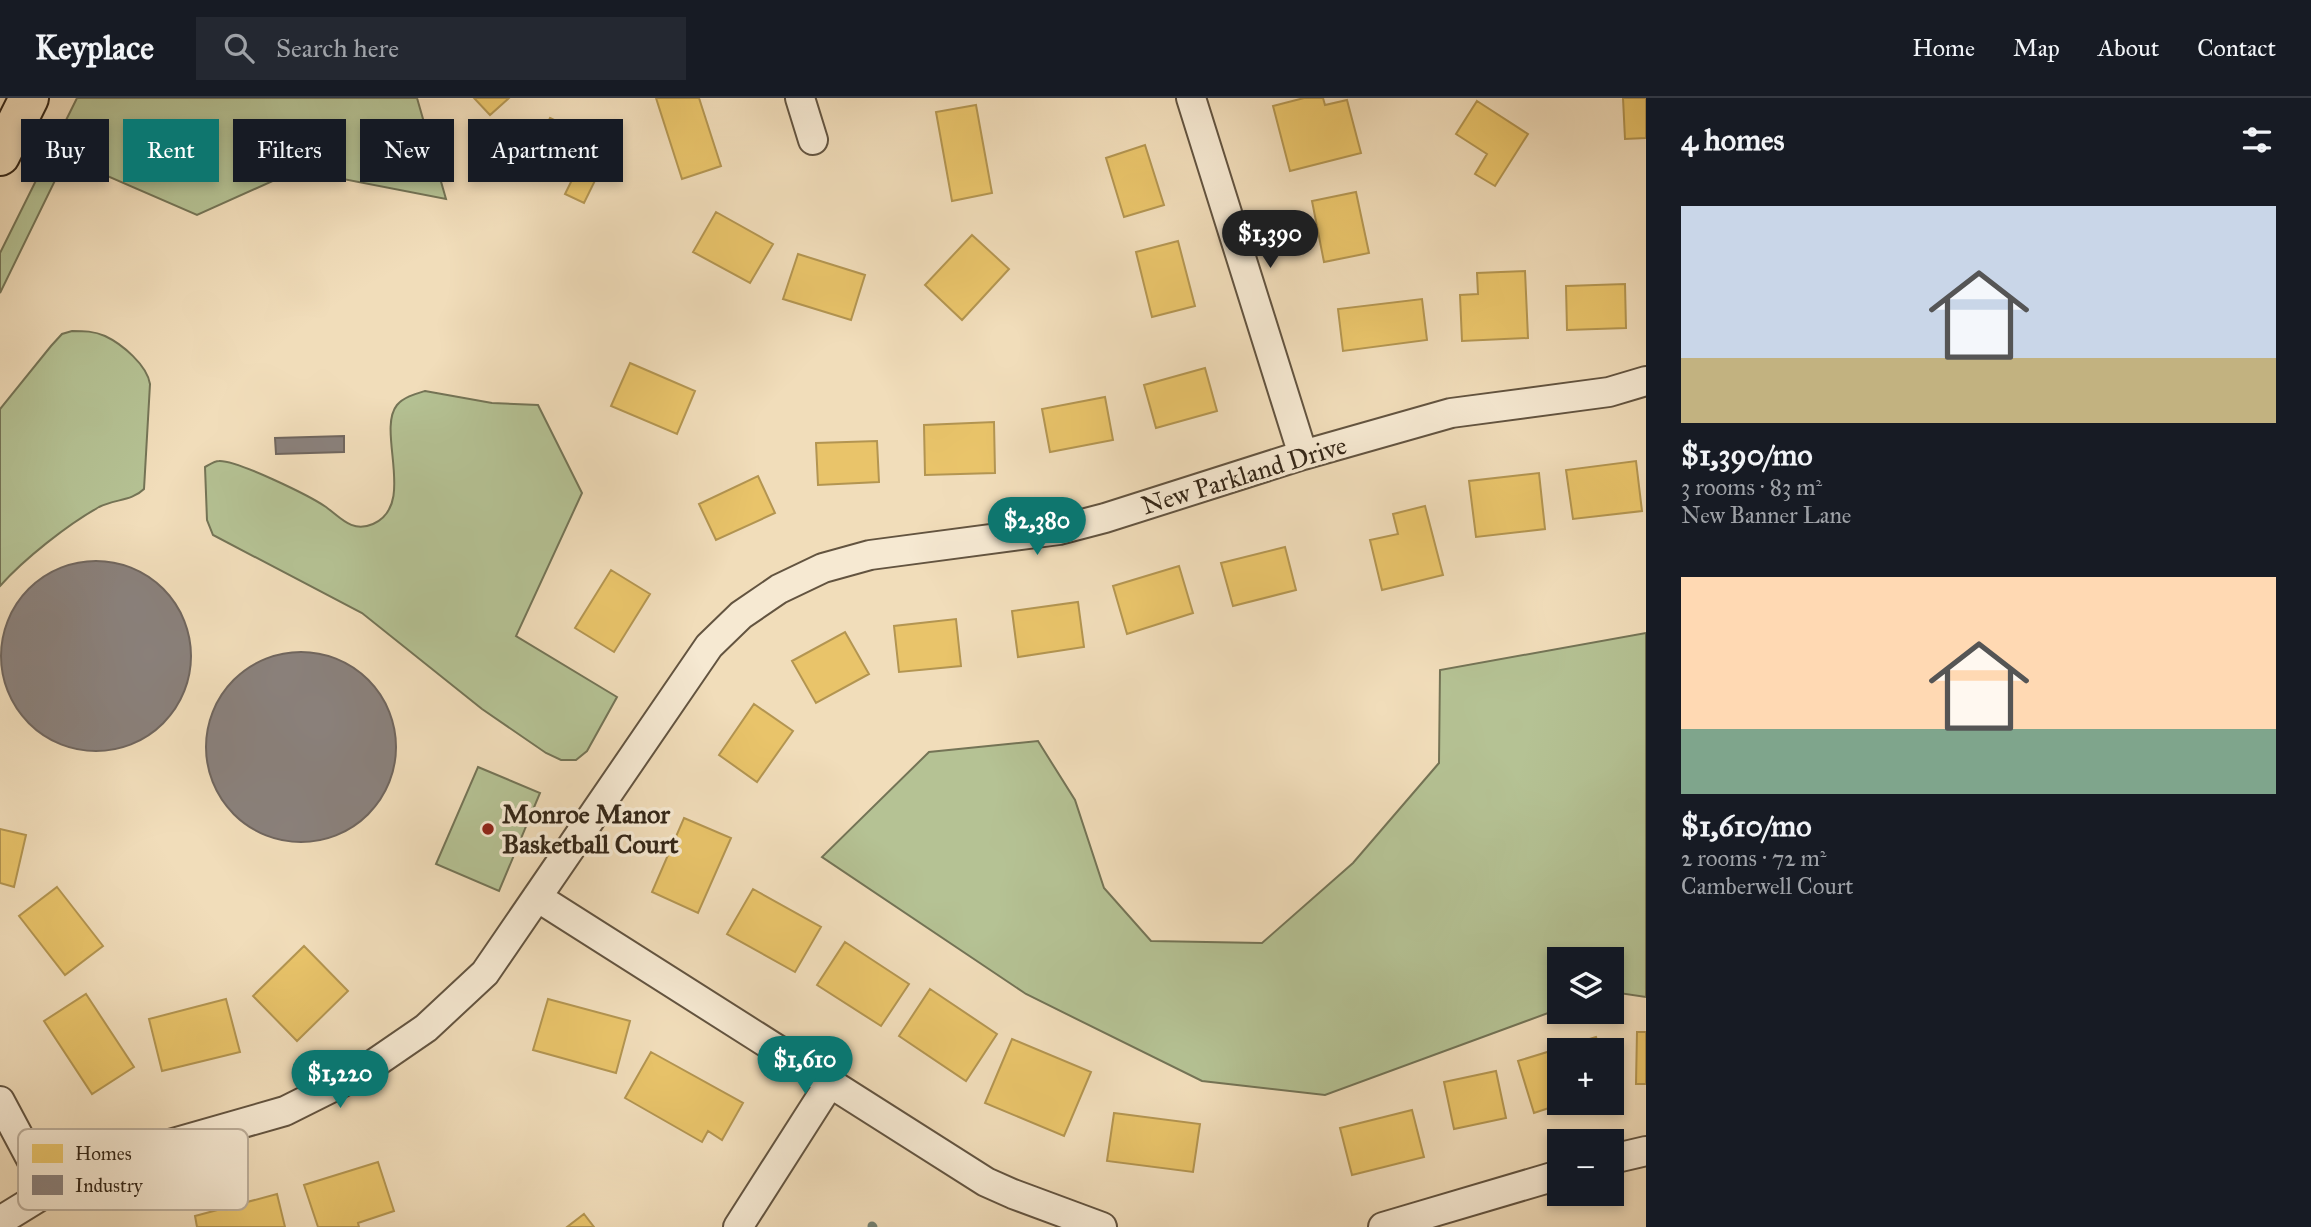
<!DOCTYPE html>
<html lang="en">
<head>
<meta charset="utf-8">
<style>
  :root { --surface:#171b24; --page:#242831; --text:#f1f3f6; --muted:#9ea1a6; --line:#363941; --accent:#0f766e }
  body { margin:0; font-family:"IM FELL Great Primer",serif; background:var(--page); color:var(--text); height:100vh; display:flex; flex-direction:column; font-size:26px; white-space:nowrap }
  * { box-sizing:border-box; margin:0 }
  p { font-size:23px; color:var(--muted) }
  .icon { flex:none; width:38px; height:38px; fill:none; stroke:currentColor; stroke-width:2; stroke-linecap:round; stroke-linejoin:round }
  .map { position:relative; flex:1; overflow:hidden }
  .side { display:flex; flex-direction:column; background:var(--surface); width:665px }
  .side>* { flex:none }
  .hud { position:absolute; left:21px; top:21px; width:665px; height:63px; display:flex; gap:14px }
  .buttons { position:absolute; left:1547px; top:849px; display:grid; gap:14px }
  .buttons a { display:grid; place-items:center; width:77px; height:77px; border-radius:0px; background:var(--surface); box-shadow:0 4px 10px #0003; font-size:35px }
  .price { position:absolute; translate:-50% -60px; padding:0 16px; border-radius:24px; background:var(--accent); color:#fff; font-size:23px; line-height:46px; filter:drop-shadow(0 2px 4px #0008) }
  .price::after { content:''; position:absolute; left:50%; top:42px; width:21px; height:16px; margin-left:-10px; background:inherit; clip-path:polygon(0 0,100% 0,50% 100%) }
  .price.selected { background:#222; color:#fff }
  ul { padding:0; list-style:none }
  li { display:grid; align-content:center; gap:14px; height:371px; padding:0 35px }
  li span { display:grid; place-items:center; height:217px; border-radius:0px; color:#555 }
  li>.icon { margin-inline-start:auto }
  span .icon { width:126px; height:126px; fill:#fffc; stroke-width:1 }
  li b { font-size:30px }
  h2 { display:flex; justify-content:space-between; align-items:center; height:84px; padding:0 35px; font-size:30px }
  .chip { padding:0 24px; border-radius:0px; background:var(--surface); box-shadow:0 4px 10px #0003; font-size:24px; line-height:63px }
  .chip.selected { background:var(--accent); color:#fff }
  header { display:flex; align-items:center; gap:42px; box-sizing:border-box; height:98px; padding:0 35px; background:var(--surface); border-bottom:2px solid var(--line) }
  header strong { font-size:33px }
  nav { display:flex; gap:38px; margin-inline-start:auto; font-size:24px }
  .search { width:490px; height:63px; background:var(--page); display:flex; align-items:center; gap:18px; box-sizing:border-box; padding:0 24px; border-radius:0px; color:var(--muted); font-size:26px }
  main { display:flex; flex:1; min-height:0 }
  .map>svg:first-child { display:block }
</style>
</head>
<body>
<header>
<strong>Keyplace</strong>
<div class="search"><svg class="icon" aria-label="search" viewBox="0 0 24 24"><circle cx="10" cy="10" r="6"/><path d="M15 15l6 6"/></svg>Search here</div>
<nav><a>Home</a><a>Map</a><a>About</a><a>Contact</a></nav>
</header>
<main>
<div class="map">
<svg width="1646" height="1129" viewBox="0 0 1646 1129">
  <rect width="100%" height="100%" fill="#f1ddba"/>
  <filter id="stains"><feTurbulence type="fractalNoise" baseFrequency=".00286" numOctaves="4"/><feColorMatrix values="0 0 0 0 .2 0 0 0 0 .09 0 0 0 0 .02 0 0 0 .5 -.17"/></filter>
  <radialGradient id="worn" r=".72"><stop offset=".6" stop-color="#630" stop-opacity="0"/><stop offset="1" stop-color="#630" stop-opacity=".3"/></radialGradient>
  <path fill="#b5c294" stroke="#747456" stroke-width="2" d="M77 0H417L446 101 297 72 197 117 66 60 0 195V155Z
    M72 233C84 233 94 233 105 238 122 246 147 267 150 286L144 391C132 403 115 401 99 409 67 427 24 461 0 488V311L51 248 62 236Z
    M425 293 492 305 538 307 582 395 516 538 617 599 587 653 576 662H561L546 655 482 611 362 515 213 437 207 422 205 369C209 367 214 363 219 363 237 362 310 398 326 409 341 420 352 435 373 426 417 407 376 333 397 307 404 299 415 296 425 293Z
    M1646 535V899L1612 894V861H1559V911L1325 997 1202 983 1026 896 822 759 929 654 1038 643 1075 702 1104 790 1151 843 1262 845 1353 765 1439 665 1440 572Z
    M478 669 540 695 499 793 436 766Z"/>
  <path fill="#e9c46a" stroke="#b39551" stroke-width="2" d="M474 0H509L490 17Z
    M656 0H699L721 68 682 81Z
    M1304 0H1323L1325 7 1347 2 1361 55 1290 73 1273 8Z
    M1623 0H1646V40L1625 41Z
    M1477 3 1528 36 1495 88 1475 76 1487 56 1456 36Z
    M976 7 992 95 952 103 936 14Z
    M550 20 611 50 584 105 565 96 572 82 529 62Z
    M1145 47 1164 107 1124 119 1106 60Z
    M1356 94 1369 155 1324 164 1312 103Z
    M716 114 773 146 750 185 693 154Z
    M972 137 1009 171 962 222 925 187Z
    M1178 143 1195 208 1152 219 1136 154Z
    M798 156 865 177 851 222 783 201Z
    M1525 173 1528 240 1462 243 1460 197 1478 196 1477 175Z
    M1625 186 1626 230 1567 232 1566 188Z
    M1422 201 1427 242 1343 253 1338 211Z
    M630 265 695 293 677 336 611 308Z
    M1205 270 1217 313 1156 330 1144 287Z
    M1105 299 1113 342 1050 354 1042 311Z
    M994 324 995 375 925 377 924 327Z
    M877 343 879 384 818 387 816 345Z
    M1636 363 1642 413 1573 421 1566 372Z
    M1539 375 1545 431 1476 439 1469 383Z
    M758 378 775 415 716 442 699 406Z
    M1425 408 1443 477 1382 492 1370 442 1398 436 1393 416Z
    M1285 449 1296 492 1233 508 1221 465Z
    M1179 468 1193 515 1127 536 1113 488Z
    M611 472 650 496 614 554 575 530Z
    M1078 504 1084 549 1018 559 1012 513Z
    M956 521 961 568 899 574 894 528Z
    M845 534 869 576 816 605 792 563Z
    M754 606 793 633 757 684 719 657Z
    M684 720 731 740 698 815 652 794Z
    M0 731 26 737 14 789 0 785Z
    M57 789 103 848 65 877 19 818Z
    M753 791 821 829 795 874 727 836Z
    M845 844 909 886 881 928 817 887Z
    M304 848 348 893 297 943 253 898Z
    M930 891 997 936 966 983 899 938Z
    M86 896 134 969 92 996 44 923Z
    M226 901 240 954 162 973 149 921Z
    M548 901 630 923 616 975 533 952Z
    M1637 934H1646V986H1636Z
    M1596 939 1600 952H1559V1004H1567L1534 1015 1518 963Z
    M1012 941 1091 974 1064 1038 985 1005Z
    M651 954 743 1005 722 1042 708 1033 702 1044 625 1000Z
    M1496 973 1506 1020 1454 1031 1444 984Z
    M1412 1012 1424 1059 1352 1077 1340 1030Z
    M1114 1015 1200 1026 1193 1074 1107 1063Z
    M378 1064 394 1113 358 1125 359 1129H318L304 1087Z
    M277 1096 285 1129H197L195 1118Z
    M584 1116 594 1129H567Z"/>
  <path fill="#8a817c" stroke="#70665e" stroke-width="2" d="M344 338V354L276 356 275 340Z
    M1 558a95 95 0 1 1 190 0a95 95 0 1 1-190 0Z
    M206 649a95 95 0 1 1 190 0a95 95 0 1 1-190 0Z"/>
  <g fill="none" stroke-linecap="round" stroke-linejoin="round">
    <path stroke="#728072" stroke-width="9" d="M872 1128 873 1129"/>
    <g stroke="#635440" stroke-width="32">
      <path id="street" d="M800 0 813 42
        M1191 0 1303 357
        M537 799 986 1084 1013 1096 1102 1129
        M0 1003 48 1093
        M1612 1061 1646 1053
        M0 1123 86 1070 285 1013 359 976 426 930 485 875 709 548 741 517 779 491 823 470 870 457 1059 432 1105 420 1303 357 1451 315 1609 294 1646 283
        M738 1129 830 985
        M1383 1129 1559 1077"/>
    </g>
    <g stroke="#342617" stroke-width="42">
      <path id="highway" d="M0 58 29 0"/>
    </g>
    <use href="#street" stroke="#f6e9d2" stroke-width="28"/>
    <use href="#highway" stroke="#f1ddba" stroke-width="38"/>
  </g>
  <circle fill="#8f2418" stroke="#f6e9d2" stroke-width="2.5" cx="488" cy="731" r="7"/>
  <g text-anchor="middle" stroke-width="7" stroke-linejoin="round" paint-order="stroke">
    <g font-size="26" fill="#342617" stroke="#f6e9d2">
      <text transform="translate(1244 377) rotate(-17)" y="9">New Parkland Drive</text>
    </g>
    <g font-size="26" font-weight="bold" fill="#342617" stroke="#f6e9d2" text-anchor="start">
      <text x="502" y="725">Monroe Manor<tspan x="502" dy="30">Basketball Court</tspan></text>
    </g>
  </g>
  <rect x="18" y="1031" width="230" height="81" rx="10" fill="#f6e9d2" stroke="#bcae9a" stroke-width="2"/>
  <rect x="32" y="1046" width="31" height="19" fill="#e9c46a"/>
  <rect x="32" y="1077" width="31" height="20" fill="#8a817c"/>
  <g font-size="19" fill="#342617">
    <text x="75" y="1062">Homes</text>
    <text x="75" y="1094">Industry</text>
  </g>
  <rect width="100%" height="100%" filter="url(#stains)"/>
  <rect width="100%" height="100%" fill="url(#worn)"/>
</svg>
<div class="buttons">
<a><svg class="icon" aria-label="layers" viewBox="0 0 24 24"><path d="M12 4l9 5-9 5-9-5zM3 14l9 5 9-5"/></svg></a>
<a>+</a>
<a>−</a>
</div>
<b class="price selected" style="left:1270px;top:172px">$1,390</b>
<b class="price" style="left:1037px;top:459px">$2,380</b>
<b class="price" style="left:805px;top:998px">$1,610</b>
<b class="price" style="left:340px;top:1012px">$1,220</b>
<div class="hud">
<a class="chip">Buy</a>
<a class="chip selected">Rent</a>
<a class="chip">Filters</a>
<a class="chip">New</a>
<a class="chip">Apartment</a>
</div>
</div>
<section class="side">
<h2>4 homes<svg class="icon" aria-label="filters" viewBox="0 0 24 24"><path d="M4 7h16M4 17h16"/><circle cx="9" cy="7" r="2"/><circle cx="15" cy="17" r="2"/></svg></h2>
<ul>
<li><span style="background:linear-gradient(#c9d6e8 70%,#c2b280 0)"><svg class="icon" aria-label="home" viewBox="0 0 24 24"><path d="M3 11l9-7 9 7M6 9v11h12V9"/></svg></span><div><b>$1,390/mo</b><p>3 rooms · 83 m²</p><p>New Banner Lane</p></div></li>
<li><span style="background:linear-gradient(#ffd9b3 70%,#7fa58c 0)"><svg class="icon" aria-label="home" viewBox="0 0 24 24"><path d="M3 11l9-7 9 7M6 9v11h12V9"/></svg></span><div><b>$1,610/mo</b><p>2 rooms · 72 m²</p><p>Camberwell Court</p></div></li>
</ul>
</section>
</main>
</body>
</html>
